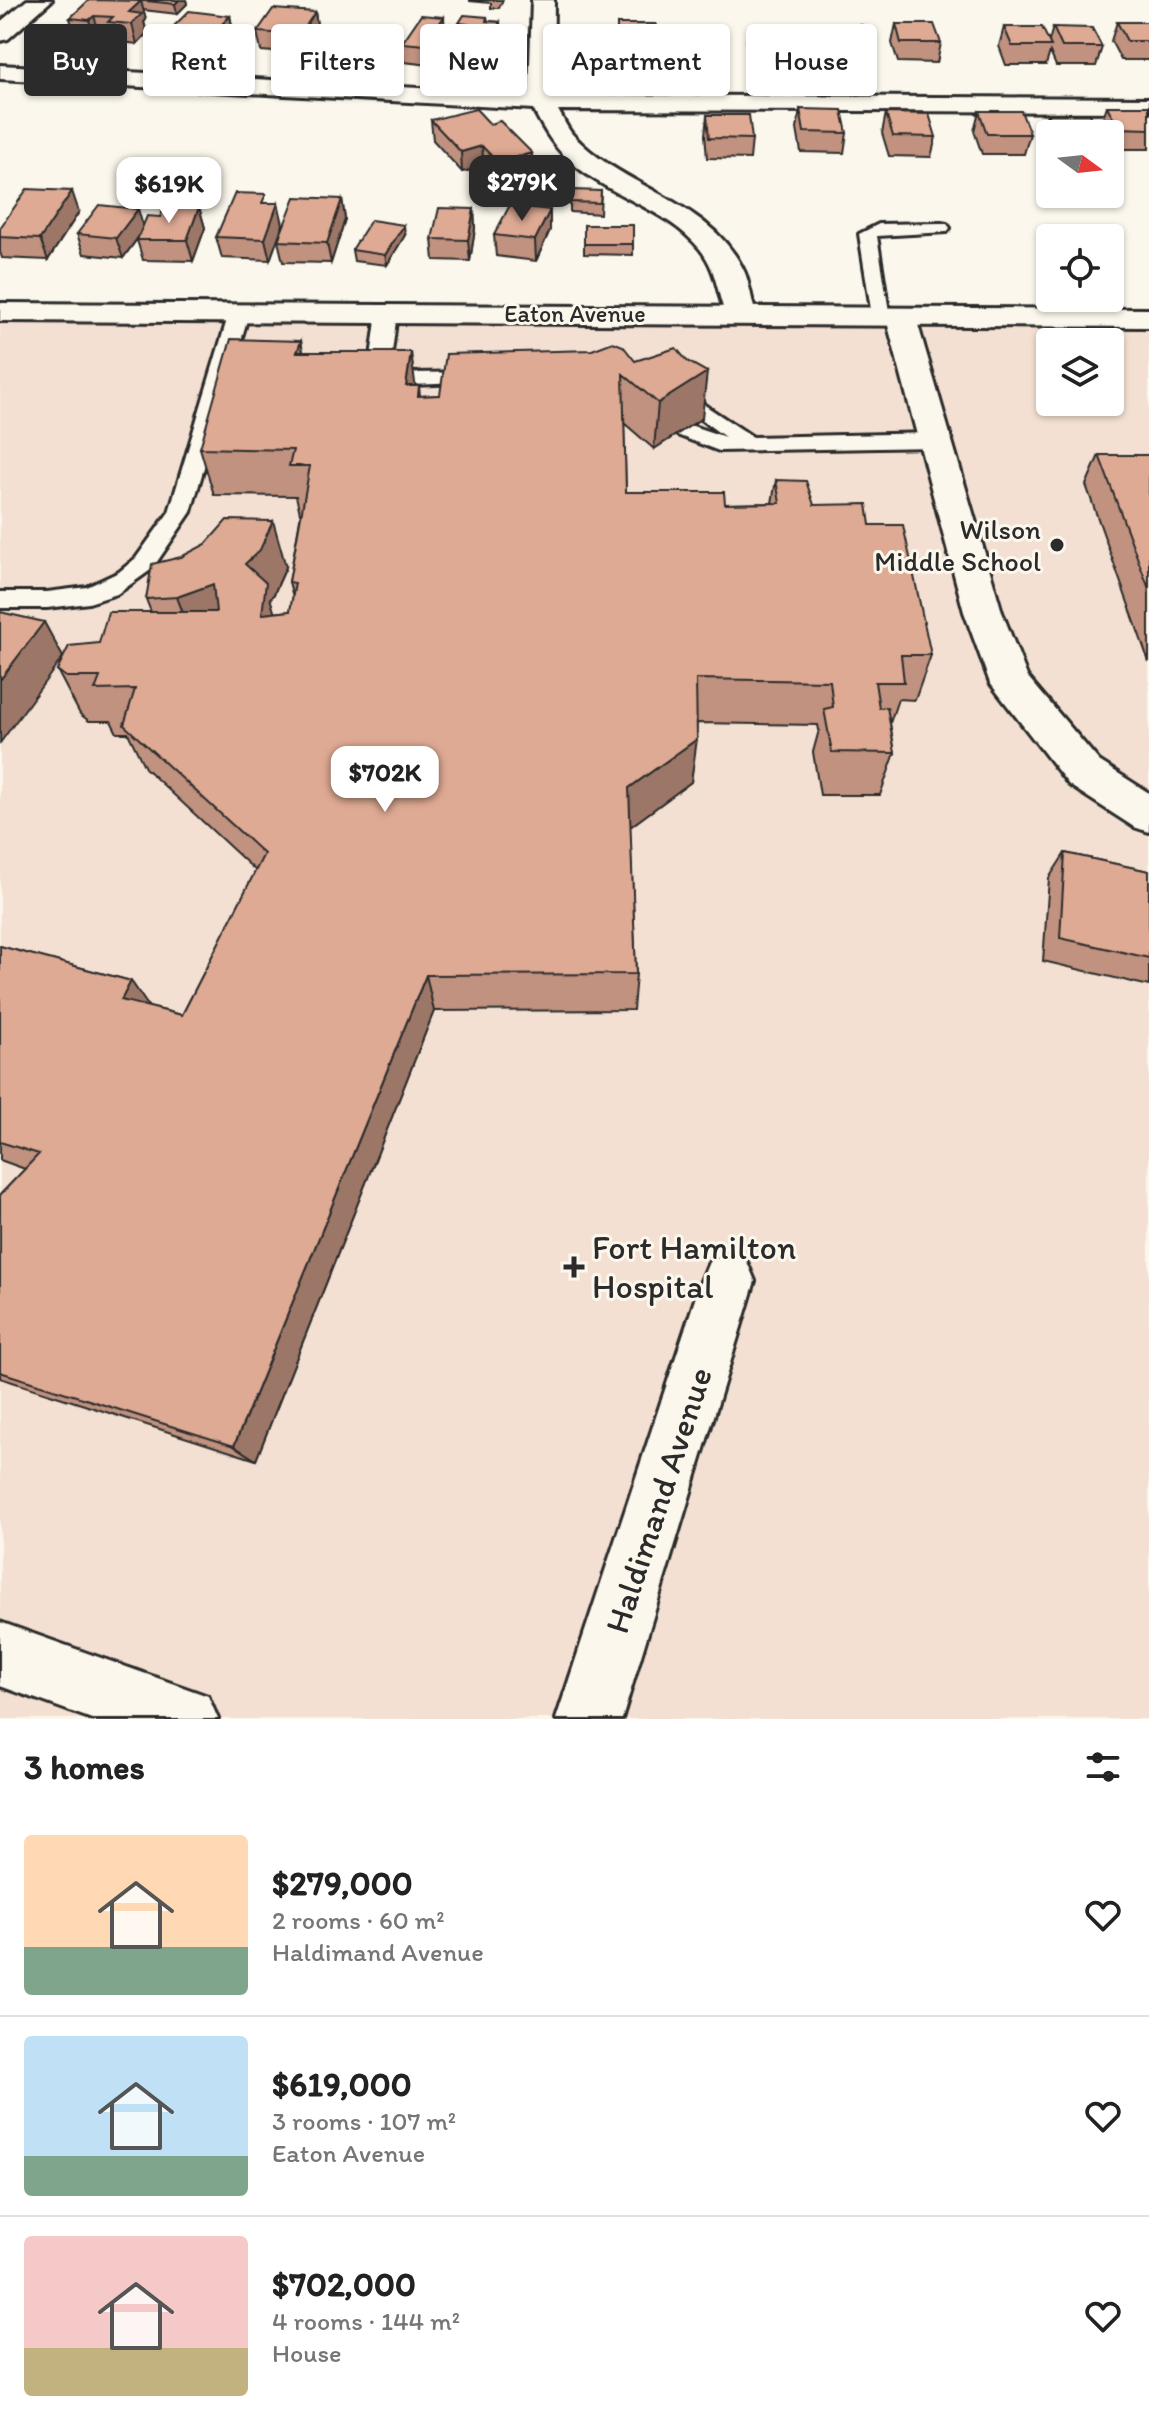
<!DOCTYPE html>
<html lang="en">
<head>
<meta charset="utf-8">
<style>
  :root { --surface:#fff; --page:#f6f6f6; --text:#222; --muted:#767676; --line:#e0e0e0; --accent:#2b2b2b }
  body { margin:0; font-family:Itim,sans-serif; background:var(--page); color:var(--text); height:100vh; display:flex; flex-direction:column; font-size:30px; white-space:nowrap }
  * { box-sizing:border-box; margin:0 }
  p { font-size:26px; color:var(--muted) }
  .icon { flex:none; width:44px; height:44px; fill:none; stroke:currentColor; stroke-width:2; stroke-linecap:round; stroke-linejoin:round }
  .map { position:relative; height:1719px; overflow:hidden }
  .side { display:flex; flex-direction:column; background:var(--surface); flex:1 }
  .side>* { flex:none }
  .banner { position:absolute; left:24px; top:24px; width:1102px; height:72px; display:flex; gap:16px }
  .needle { width:52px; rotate:105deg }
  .fabs { position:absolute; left:1036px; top:120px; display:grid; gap:16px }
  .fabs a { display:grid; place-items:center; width:88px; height:88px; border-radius:8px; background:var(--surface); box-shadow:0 2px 6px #0004; font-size:40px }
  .price { position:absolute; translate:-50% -68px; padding:0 18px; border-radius:16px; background:#fff; color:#222; font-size:26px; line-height:52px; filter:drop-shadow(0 2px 4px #0008) }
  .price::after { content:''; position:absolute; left:50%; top:48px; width:24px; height:18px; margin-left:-12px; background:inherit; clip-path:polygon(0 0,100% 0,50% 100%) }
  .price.on { background:var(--accent); color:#fff }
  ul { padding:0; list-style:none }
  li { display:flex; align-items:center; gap:24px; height:200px; padding:0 24px }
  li+li { border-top:2px solid var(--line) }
  li span { display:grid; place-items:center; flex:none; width:224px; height:160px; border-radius:8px; color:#555 }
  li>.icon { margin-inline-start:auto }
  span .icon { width:96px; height:96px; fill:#fffc; stroke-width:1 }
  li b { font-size:34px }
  h2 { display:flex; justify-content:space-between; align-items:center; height:96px; padding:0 24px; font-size:34px }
  .tag { padding:0 28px; border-radius:8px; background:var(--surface); box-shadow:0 2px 6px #0004; font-size:28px; line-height:72px }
  .tag.on { background:var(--accent); color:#fff }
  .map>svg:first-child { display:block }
</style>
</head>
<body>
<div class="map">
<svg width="1149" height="1719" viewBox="0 0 1149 1719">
  <rect width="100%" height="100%" fill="#fbf7ec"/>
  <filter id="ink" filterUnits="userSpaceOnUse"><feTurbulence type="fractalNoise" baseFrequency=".0125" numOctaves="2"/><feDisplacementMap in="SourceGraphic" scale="16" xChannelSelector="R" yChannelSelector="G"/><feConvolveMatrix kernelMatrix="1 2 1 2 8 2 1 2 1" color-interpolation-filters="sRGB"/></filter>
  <g filter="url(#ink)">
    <path fill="#f3e0d2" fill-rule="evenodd" d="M0 312 1149 318V1719H0ZM1050 342H1110V402H1050Z"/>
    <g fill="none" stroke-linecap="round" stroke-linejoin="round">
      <g stroke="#2b2b2b" stroke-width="6">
        <path id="service" d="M941 223 947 224 950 228 947 232 877 236 890 318 880 324 873 322 859 234 879 224Z
          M239 307 249 313 191 512 152 569 117 594 89 603 47 608H0V592H47L87 587 119 572 136 558 169 512 229 313Z
          M387 307 397 313 390 368 411 373 479 372 486 374 489 378 486 382 411 385 372 376 369 372 377 313Z
          M682 379 689 381 695 394 706 406 753 437 935 433 946 440 935 447 719 451 677 435 673 430 684 423 725 437 684 407 672 385Z"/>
      </g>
      <g stroke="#2b2b2b" stroke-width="6">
        <path id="minor" d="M532 0H554L553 95 1149 98V112L558 110C563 118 567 129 574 136 624 190 712 200 745 273 750 286 752 302 756 315L752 321 741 324 730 321C716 300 720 274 700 249 668 210 615 198 577 167 556 151 545 132 533 109L0 79V65L529 94Z
          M901 309 912 312 916 318 1002 612 1027 676 1099 761 1149 793V832L1134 827 1069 785 990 683 964 612 886 318 890 312Z
          M728 1254 747 1262 755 1281 622 1719H556L701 1281 709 1262Z
          M0 1622 208 1696 218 1719H92L0 1686Z"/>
      </g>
      <g stroke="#2b2b2b" stroke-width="6">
        <path id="tertiary" d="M27 0H52L8 39 0 41V22Z"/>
      </g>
      <g stroke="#2b2b2b" stroke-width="6">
        <path id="secondary" d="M0 303 1149 309V327L0 321Z"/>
      </g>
      <use href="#service" fill="#fbf7ec" fill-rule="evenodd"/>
      <use href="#minor" fill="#fbf7ec" fill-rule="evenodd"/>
      <use href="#tertiary" fill="#fbf7ec" fill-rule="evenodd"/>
      <use href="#secondary" fill="#fbf7ec" fill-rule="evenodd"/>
    </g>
    <path fill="#c0927f" stroke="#2b2b2b" stroke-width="2" d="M138 0H186L187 4 177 14 143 10 146 20 144 22 147 33 137 44 114 41 112 36 100 35 95 39 75 37 70 18Z
      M470 0H503L499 8H491V3L470 1Z
      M315 12 318 31 303 54 261 51 257 32Z
      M230 16 234 35 216 54 175 49 170 30Z
      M487 17 488 21 500 22 501 41 488 70 457 67 455 48 460 38 459 23Z
      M1117 22H1149V60H1121L1111 41Z
      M617 24 657 43 656 62H617Z
      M896 24 941 43 937 63 898 62 892 43Z
      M444 25H450L452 45 438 66 404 62 402 43Z
      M824 25 867 44 863 63H825L821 44Z
      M1004 27 1049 41 1053 27 1102 47 1096 66H1056L1050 52 1046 65H1006L999 46Z
      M748 28 790 47 788 66H748L746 47Z
      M1107 106H1149V149H1111L1110 134H1104L1100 126Z
      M800 109 847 133 844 153 801 152 797 129Z
      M979 111 1030 134 1024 154H982L974 131Z
      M886 113 936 137 931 157 889 156 882 133Z
      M1047 114 1099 134H1050V155L1041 134Z
      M707 115 752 139 750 159 707 158 705 135Z
      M431 120 533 174 498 182 484 167 462 172 433 140Z
      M601 191 600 214 570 212V202Z
      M342 199 345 219 331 263 283 262 278 241Z
      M267 203 283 224 270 260 222 258 216 237Z
      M199 207 205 228 193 261 143 260 137 240 138 238 123 258 84 254 77 234 143 226 160 217Z
      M474 209 475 229 470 261 434 260 432 239Z
      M550 210V230L536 261 496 256 494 235Z
      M79 212 48 260 2 258 0 252V228Z
      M584 225 633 244V255L584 254Z
      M405 235 387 265 354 261 352 250Z
      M301 341 303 352 419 386 420 396 440 395 635 361 702 418 654 449 624 423 626 492 725 504 772 503 776 480 814 505 870 525 931 655 915 700 898 699 890 723 895 753 880 795H820L813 752 819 730 818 725 697 723 691 782 630 827 636 974 633 1010 434 1011 256 1460 0 1378V1195L25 1169 0 1160V946L131 981 148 1007 182 1015 256 871 145 768 128 733H117L111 721H89L80 714 57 670 99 643 151 612 146 599 286 567 273 596 270 598 274 613 290 611 293 597 289 582 301 513H300L296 496 214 495 200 448Z
      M1099 455H1149V662L1086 485Z
      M1065 853 1149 871V986L1043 961 1049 878Z"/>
    <path fill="#9c7768" stroke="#2b2b2b" stroke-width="2" d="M179 0H186L187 4 177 14 175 4Z
      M141 1 146 20 144 22 147 33 137 44 129 12Z
      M315 12 318 31 303 54 300 35Z
      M94 16 100 35 95 39 89 20Z
      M230 16 234 35 216 54 212 34Z
      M444 17 445 34 450 25 452 45 438 66 437 46 439 24Z
      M500 22 501 41 488 70 486 50Z
      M482 146 484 167 462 172 461 152Z
      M532 153 533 174 498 182 497 162Z
      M72 191 79 212 48 260 40 239Z
      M342 199 345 219 331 263 327 243Z
      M278 203 283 224 270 260 265 239Z
      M199 207 205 228 193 261 187 240Z
      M138 209 144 229 123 258 116 238Z
      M474 209 475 229 470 261 468 240Z
      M550 210V230L536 261 535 240Z
      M404 225 405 235 387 265 385 255Z
      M301 341 310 388 297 352Z
      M411 352 417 398 406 386Z
      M707 372 702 418 654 449 658 403Z
      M273 521 286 567 273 596 270 598 279 628 276 658 245 564Z
      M213 584 229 629 194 642 177 597Z
      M44 622 63 657 0 743V680Z
      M697 739 691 782 626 830 629 788Z
      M426 975 434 1011 256 1460 234 1446Z
      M131 981 155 1016 121 1000Z"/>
    <path fill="#dfaa94" stroke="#2b2b2b" stroke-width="2" d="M89 0 141 1 129 12 142 14 131 24 108 22 113 17 94 16 89 20 70 18Z
      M137 0H179L175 4Z
      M273 9 315 12 300 35 257 32Z
      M189 11 230 16 212 34 170 30Z
      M421 15 444 17 439 24 450 25 437 46 402 43Z
      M464 15 487 17 486 21 500 22 486 50 455 48 468 24 459 23Z
      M1117 22H1149V41H1127Z
      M617 24H656L657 43 617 42Z
      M896 24H934L941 43H901Z
      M824 25H862L867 44H828Z
      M1004 27H1042L1051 46H1012Z
      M1053 27 1092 28 1102 47H1062Z
      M748 28H787L790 47H750Z
      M1107 106H1149V129L1118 128Z
      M476 109 490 124 500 121 532 153 497 162 482 146 461 152 431 120Z
      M800 109 842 110 847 133 804 132Z
      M979 111H1021L1030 134H987Z
      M886 113 929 114 936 137 893 136Z
      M1047 114H1090L1099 134H1056Z
      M707 115H749L752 139 709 138Z
      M27 189 72 191 40 239 0 237V228Z
      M572 190 601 191 600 203 570 202Z
      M235 193 266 194 262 203H278L265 239 216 237Z
      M295 197 342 199 327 243 278 241Z
      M99 205 138 209 116 238 77 234Z
      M510 205 550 210 535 240 494 235Z
      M164 207H199L187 240H137L147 216 160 217Z
      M439 208 474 209 468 240 432 239Z
      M371 220 404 225 385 255 352 250Z
      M584 225H633V244H584Z
      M231 339 301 341 297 352H411L406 386H419L418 396 440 395 446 354 592 350 613 342 623 346 635 361 676 348 687 361 707 372 658 403 623 374 626 492H724L725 504 780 503 776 480 806 481 814 505 867 504 870 525H903L931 655H901L904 682H875L879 708 887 707 895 753 832 752 824 709 833 707 830 681 696 679 697 739 629 788 636 974 426 975 234 1446 0 1372V1195L39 1154 0 1142V946L131 981 121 1000 182 1015 264 854 124 725 135 689 95 690 100 677H66L57 670 69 646 99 643 108 612H216L213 584 177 597 146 599 152 564 181 557 206 544 227 520 273 521 260 550 245 564 266 583 262 614 290 611 295 583 289 582 310 466H289L293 450 200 448Z
      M1099 455H1149V589Z
      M0 612 44 622 0 680Z
      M1065 853 1149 871V958L1060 938Z"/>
  </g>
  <g fill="#2b2b2b" stroke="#fbf7ec" stroke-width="3">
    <circle cx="1057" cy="545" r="8"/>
    <path d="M570 1255h8v8h8v8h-8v8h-8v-8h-8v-8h8z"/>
  </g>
  <g text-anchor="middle" stroke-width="6" stroke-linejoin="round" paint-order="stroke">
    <g font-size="24" fill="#2b2b2b" stroke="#fbf7ec">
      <text x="575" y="322">Eaton Avenue</text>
    </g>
    <g font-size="28" fill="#2b2b2b" stroke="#fbf7ec" text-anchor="end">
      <text x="1041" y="539">Wilson<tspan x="1041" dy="32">Middle School</tspan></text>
    </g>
    <g font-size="34" fill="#2b2b2b" stroke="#fbf7ec" text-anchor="start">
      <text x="592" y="1259">Fort Hamilton<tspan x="592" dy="39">Hospital</tspan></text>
    </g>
    <g font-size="34" fill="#2b2b2b" stroke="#fbf7ec">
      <text transform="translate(658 1500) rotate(-72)" y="12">Haldimand Avenue</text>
    </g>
  </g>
</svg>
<div class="fabs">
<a><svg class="needle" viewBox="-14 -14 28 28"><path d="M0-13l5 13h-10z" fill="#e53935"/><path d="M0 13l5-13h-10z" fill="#767676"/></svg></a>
<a><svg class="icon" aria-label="locate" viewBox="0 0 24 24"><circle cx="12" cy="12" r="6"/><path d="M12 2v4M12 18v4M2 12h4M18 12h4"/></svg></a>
<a><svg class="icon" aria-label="layers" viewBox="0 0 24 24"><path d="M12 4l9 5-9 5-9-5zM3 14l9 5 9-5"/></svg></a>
</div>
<b class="price on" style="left:522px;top:223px">$279K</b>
<b class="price" style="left:169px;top:225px">$619K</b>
<b class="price" style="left:385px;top:814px">$702K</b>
<div class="banner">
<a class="tag on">Buy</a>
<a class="tag">Rent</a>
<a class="tag">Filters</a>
<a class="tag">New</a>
<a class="tag">Apartment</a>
<a class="tag">House</a>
</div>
</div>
<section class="side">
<h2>3 homes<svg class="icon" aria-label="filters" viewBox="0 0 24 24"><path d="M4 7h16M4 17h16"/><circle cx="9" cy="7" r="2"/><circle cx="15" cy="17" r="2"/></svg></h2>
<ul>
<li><span style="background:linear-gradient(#ffd9b3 70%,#7fa58c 0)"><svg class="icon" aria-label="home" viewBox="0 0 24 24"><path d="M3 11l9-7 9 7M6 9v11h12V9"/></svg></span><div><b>$279,000</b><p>2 rooms · 60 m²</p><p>Haldimand Avenue</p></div><svg class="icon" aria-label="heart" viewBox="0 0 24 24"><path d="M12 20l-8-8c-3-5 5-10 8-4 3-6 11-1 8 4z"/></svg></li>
<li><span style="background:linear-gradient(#bfe0f5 75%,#7fa58c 0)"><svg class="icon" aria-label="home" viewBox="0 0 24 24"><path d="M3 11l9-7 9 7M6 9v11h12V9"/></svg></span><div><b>$619,000</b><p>3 rooms · 107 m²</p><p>Eaton Avenue</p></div><svg class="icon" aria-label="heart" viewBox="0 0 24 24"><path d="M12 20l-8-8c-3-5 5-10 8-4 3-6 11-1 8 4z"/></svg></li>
<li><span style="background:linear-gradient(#f6c9c9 70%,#c2b280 0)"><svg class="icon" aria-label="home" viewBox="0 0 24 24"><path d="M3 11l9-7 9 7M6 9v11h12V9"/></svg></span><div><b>$702,000</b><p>4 rooms · 144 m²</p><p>House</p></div><svg class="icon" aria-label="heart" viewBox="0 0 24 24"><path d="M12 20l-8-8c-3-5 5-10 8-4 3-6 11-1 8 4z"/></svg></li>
</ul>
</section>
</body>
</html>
